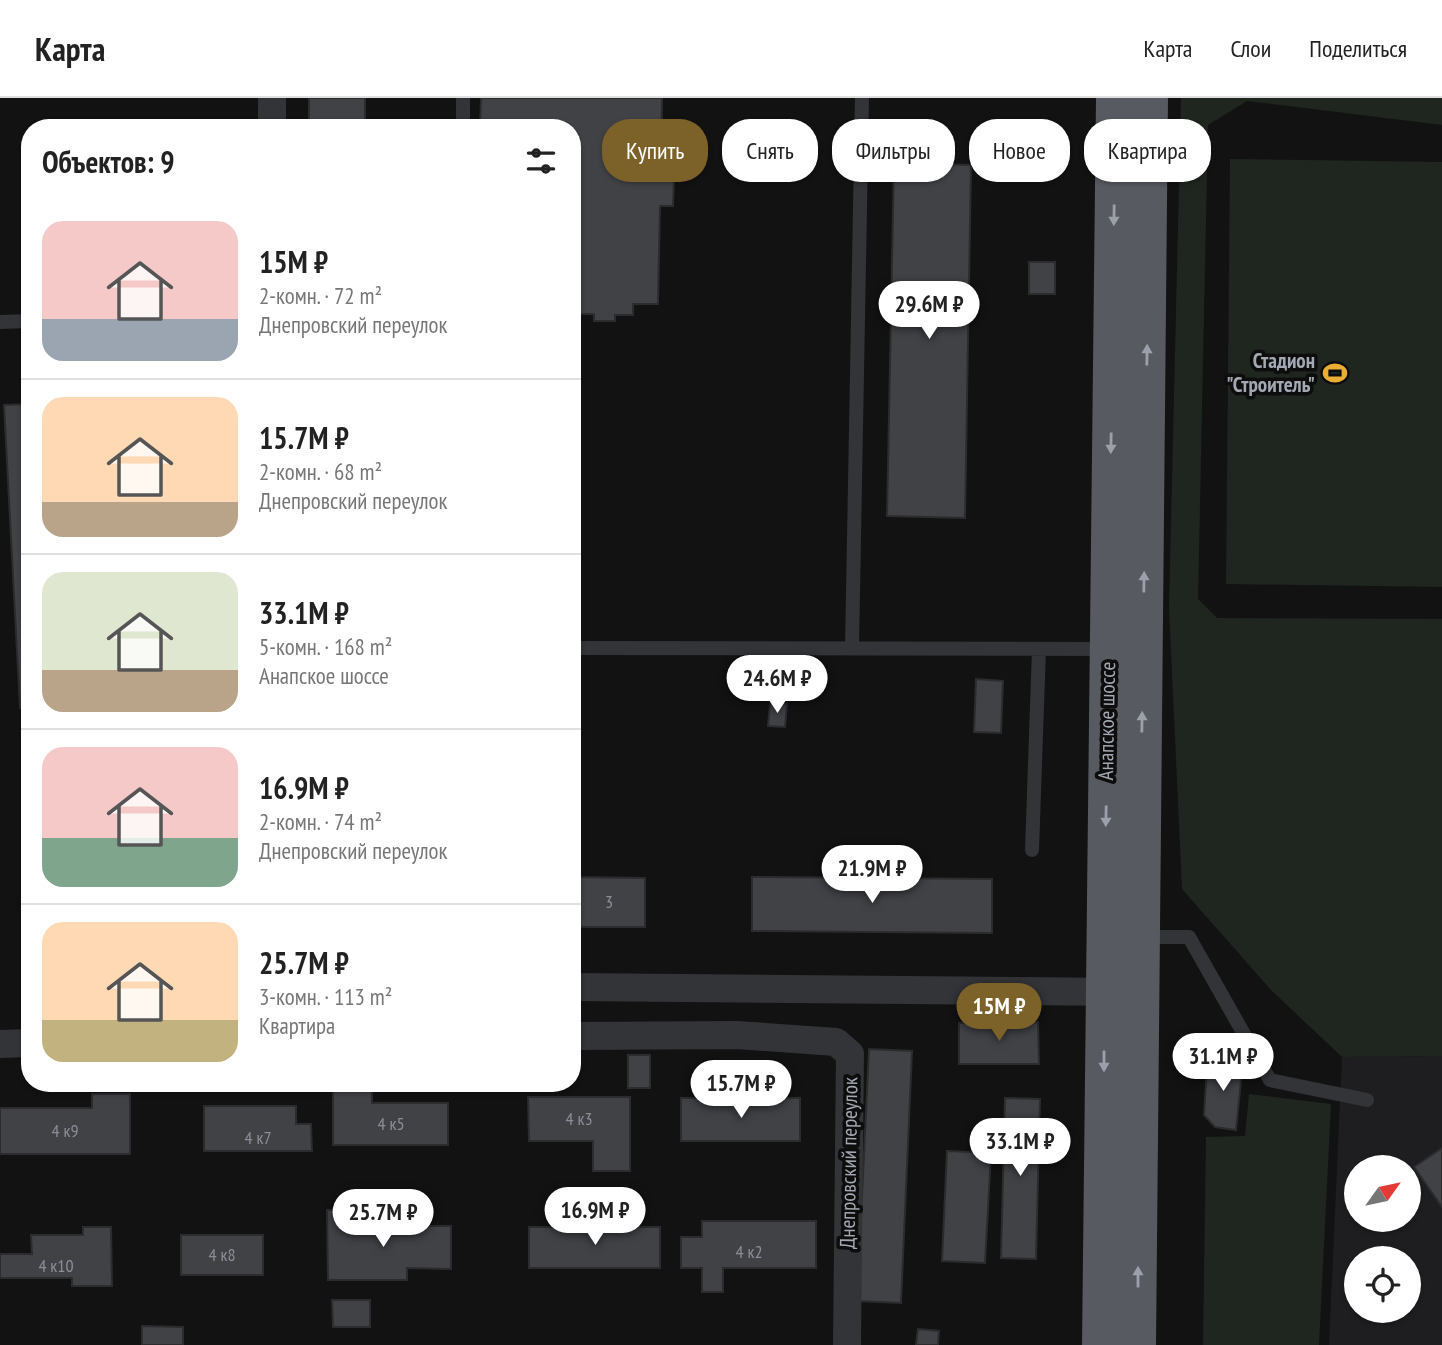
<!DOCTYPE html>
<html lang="ru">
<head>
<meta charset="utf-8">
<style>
  :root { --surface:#fff; --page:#f2f2f2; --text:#222; --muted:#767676; --line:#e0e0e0; --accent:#7c6129 }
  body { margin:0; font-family:"PT Sans Narrow",sans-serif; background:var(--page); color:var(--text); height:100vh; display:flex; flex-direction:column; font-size:26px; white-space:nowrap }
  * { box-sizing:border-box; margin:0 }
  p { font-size:23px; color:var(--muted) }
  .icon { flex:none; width:38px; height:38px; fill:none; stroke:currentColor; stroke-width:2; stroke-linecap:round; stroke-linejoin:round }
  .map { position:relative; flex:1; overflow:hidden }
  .sheet { position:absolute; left:21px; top:21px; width:560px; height:973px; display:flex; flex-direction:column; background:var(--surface); border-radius:28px; box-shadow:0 2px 5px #0004 }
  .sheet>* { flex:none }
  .guide { position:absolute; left:602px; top:21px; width:665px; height:63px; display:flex; gap:14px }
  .needle { width:46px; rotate:57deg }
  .tools { position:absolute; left:1344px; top:1057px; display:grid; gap:14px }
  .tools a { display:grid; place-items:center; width:77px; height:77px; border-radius:50%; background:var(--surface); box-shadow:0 2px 5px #0004; font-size:35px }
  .price { position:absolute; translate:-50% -60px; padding:0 16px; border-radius:24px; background:#fff; color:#222; font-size:23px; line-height:46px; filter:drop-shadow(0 2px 4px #0008) }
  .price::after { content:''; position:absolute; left:50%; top:42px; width:21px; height:16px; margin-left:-10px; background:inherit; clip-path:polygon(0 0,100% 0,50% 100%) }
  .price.current { background:var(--accent); color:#fff }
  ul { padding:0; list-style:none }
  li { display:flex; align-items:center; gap:21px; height:175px; padding:0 21px }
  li+li { border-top:2px solid var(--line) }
  li span { display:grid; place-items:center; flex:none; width:196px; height:140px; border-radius:21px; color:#555 }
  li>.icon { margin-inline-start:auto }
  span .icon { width:84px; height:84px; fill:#fffc; stroke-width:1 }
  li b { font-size:30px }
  h2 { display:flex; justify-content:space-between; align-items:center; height:84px; padding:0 21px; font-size:30px }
  .tag { padding:0 24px; border-radius:28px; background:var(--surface); box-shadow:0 2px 5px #0004; font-size:24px; line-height:63px }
  .tag.current { background:var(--accent); color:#fff }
  header { display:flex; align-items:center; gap:42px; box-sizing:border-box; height:98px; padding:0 35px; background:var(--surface); border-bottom:2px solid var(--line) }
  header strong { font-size:33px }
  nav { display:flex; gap:38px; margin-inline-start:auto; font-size:24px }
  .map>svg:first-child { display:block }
</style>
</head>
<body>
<header>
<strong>Карта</strong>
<nav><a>Карта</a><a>Слои</a><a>Поделиться</a></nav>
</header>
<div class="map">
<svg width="1442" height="1247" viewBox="0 0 1442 1247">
  <rect width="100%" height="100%" fill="#121213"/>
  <path fill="#1e1e20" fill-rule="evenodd" d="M1442 958V1247H1329L1342 959ZM1356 1069H1409V1122H1356ZM1356 1160H1409V1213H1356Z"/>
  <path fill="#1e261f" d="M1181 0H1442V27L1247 3 1208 27 1198 501 1217 520 1442 521V958L1342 959 1271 892 1182 791 1169 510Z
    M1230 61 1442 64V489L1226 486Z
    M1249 996 1331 1006 1319 1247H1203L1206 1039 1245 1038Z"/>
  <path fill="#414246" stroke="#2c2c2f" stroke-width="2" d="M309 0H365V30H309Z
    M481 0H662L661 79H674L673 108H660L658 206H633V217H615V223H594V216H574L572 30H480Z
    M894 65 971 67 965 420 887 418Z
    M1029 164H1055V196H1029Z
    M30 306V609L20 610 4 307Z
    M976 581 1003 583 1001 635 974 634Z
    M770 605 787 606 785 629 768 628Z
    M572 779 645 780V829H572Z
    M752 779 992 781V835L752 833Z
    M1038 924 1039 966H959V925Z
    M869 951 912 953 901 1205 857 1203Z
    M628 957H650V990H628Z
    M1220 961 1243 963 1236 1032 1215 1029 1204 1017 1207 969Z
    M147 985H181V990H147Z
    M372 988V1005H448V1047H333V989Z
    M92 996H130V1056H0V1010H92Z
    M528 999H630V1073H593V1043H529Z
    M681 1000H800V1043H681Z
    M1005 1000 1040 1001 1036 1161 1001 1160Z
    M204 1008H296V1026H311L312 1053H204Z
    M1442 1050V1109L1414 1069Z
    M947 1053 991 1055 985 1165 942 1163Z
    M327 1112H349V1128H451V1171L407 1170V1182H328Z
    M702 1123H816V1170H723V1194H702V1170H681V1139H702Z
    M83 1129H111L112 1188H72V1180H0V1156H32L31 1137H83Z
    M529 1129H660V1170H529Z
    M181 1137H263V1177H181Z
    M332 1202H370V1229H333Z
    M142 1228 183 1229V1247H142Z
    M918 1231 939 1233 938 1247H916Z"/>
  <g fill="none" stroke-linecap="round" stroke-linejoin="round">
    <path stroke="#333438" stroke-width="14" d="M463 30V0
      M0 224 30 223
      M572 550 1107 551
      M852 550 862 0
      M1032 752 1039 551
      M1142 839H1189L1270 982 1367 1002"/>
    <path stroke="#333438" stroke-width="28" d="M272 0V30
      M572 889 1122 894
      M572 938 737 937 836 944 850 956 847 1247
      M0 946 30 945"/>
    <path stroke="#575a60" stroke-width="38" d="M1101 1247 1115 0
      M1137 1247 1149 0"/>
  </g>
  <defs><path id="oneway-solid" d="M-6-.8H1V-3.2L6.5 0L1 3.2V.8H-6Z" transform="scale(1.75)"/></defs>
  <g fill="#9ca0ab">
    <use href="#oneway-solid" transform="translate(1114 117) rotate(91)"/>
    <use href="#oneway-solid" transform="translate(1147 257) rotate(-89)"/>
    <use href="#oneway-solid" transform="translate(1111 345) rotate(91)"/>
    <use href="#oneway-solid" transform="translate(1144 484) rotate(-89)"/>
    <use href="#oneway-solid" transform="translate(1142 624) rotate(-89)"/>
    <use href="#oneway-solid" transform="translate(1106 718) rotate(91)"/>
    <use href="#oneway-solid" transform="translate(1104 963) rotate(90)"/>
    <use href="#oneway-solid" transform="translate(1138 1179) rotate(-90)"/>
  </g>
  <defs>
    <g id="stadium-bare" transform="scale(1.89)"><path d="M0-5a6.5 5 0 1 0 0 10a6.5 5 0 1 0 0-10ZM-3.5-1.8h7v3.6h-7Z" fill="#ebad32" stroke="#0d0d0e" stroke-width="2.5" paint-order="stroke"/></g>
  </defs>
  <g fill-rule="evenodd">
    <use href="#stadium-bare" x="1335" y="275"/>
  </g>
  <g text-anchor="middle" stroke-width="7" stroke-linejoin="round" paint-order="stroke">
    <g font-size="18" fill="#8b8e98">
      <text x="609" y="810">3</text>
      <text x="579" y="1027">4 к3</text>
      <text x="391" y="1032">4 к5</text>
      <text x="65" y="1039">4 к9</text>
      <text x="258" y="1046">4 к7</text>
      <text x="749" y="1160">4 к2</text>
      <text x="222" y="1163">4 к8</text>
      <text x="56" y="1174">4 к10</text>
    </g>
    <g font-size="21" font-weight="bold" fill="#a4a8b3" stroke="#0d0d0e" text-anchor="end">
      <text x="1315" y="270">Стадион<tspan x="1315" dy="24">"Строитель"</tspan></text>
    </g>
    <g font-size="21" fill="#a4a8b3" stroke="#0d0d0e">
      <text transform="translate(1107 623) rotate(-89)" y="7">Анапское шоссе</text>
      <text transform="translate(849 1065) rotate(-89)" y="7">Днепровский переулок</text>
    </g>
  </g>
</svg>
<div class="tools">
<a><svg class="needle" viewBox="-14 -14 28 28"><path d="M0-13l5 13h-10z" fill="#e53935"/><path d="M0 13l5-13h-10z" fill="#767676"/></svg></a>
<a><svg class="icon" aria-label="locate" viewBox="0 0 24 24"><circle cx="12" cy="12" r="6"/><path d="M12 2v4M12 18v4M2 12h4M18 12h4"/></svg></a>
</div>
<b class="price" style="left:929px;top:243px">29.6M ₽</b>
<b class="price" style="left:777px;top:617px">24.6M ₽</b>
<b class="price" style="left:872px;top:807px">21.9M ₽</b>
<b class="price current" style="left:999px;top:945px">15M ₽</b>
<b class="price" style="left:1223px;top:995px">31.1M ₽</b>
<b class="price" style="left:741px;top:1022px">15.7M ₽</b>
<b class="price" style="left:1020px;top:1080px">33.1M ₽</b>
<b class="price" style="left:595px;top:1149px">16.9M ₽</b>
<b class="price" style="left:383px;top:1151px">25.7M ₽</b>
<div class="guide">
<a class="tag current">Купить</a>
<a class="tag">Снять</a>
<a class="tag">Фильтры</a>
<a class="tag">Новое</a>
<a class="tag">Квартира</a>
</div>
<section class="sheet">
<h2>Объектов: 9<svg class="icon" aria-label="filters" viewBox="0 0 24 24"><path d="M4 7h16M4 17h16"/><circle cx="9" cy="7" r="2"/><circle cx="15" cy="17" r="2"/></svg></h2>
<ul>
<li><span style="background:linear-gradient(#f6c9c9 70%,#9aa5b1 0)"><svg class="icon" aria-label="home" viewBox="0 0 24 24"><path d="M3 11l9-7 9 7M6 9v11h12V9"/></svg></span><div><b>15M ₽</b><p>2-комн. · 72 m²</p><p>Днепровский переулок</p></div></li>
<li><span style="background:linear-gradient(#ffd9b3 75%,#b9a48a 0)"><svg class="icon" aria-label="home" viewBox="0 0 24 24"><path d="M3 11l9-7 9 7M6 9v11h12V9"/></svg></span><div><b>15.7M ₽</b><p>2-комн. · 68 m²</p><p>Днепровский переулок</p></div></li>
<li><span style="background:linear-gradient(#dfe7d0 70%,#b9a48a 0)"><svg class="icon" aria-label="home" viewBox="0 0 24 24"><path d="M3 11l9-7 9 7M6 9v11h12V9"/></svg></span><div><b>33.1M ₽</b><p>5-комн. · 168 m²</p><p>Анапское шоссе</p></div></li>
<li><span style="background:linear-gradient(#f6c9c9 65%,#7fa58c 0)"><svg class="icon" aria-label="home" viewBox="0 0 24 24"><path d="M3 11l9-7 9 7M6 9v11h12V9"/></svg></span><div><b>16.9M ₽</b><p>2-комн. · 74 m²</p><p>Днепровский переулок</p></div></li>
<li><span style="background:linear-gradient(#ffd9b3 70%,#c2b280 0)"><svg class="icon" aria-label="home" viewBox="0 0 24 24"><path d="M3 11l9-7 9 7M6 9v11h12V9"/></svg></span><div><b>25.7M ₽</b><p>3-комн. · 113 m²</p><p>Квартира</p></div></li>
</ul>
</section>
</div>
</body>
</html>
